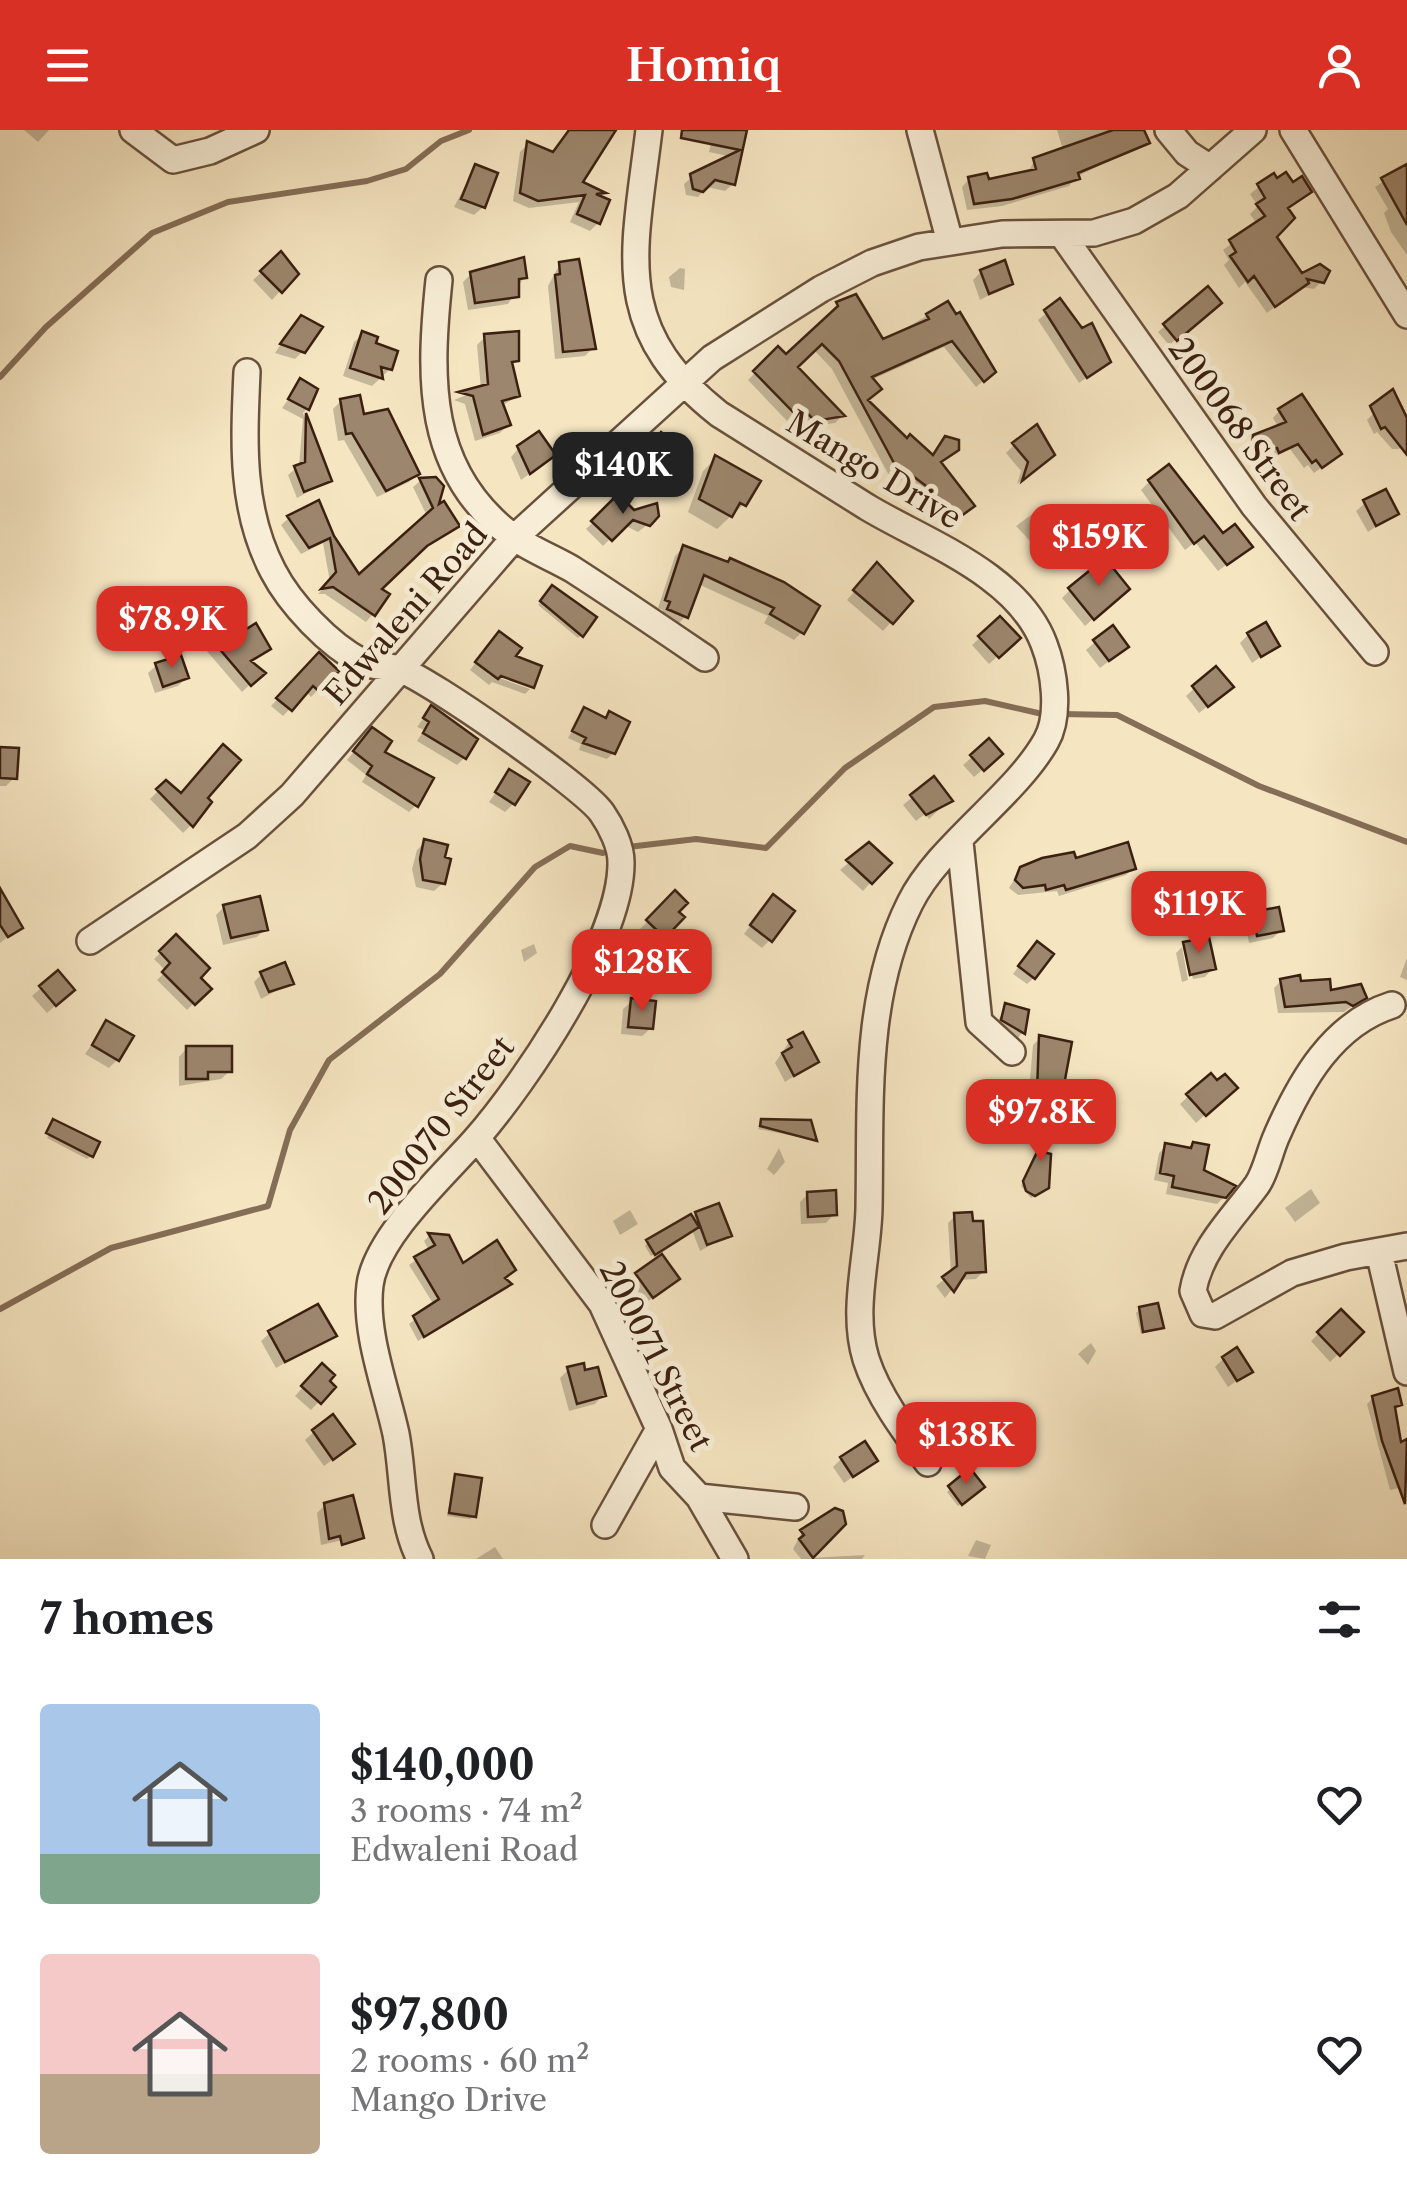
<!DOCTYPE html>
<html lang="en">
<head>
<meta charset="utf-8">
<style>
  :root { --surface:#fff; --page:#f6f6f6; --text:#202124; --muted:#757577; --accent:#d93025 }
  body { margin:0; font-family:"Libre Caslon Text",serif; background:var(--page); color:var(--text); height:100vh; display:flex; flex-direction:column; font-size:38px; white-space:nowrap }
  * { box-sizing:border-box; margin:0 }
  p { font-size:32px; color:var(--muted) }
  .icon { flex:none; width:55px; height:55px; fill:none; stroke:currentColor; stroke-width:2; stroke-linecap:round; stroke-linejoin:round }
  .map { position:relative; height:1429px; overflow:hidden }
  .panel { display:flex; flex-direction:column; background:var(--surface); flex:1 }
  .panel>* { flex:none }
  .price { position:absolute; translate:-50% -85px; padding:0 22px; border-radius:20px; background:var(--accent); color:#fff; font-size:32px; line-height:65px; filter:drop-shadow(0 2px 5px #0008) }
  .price::after { content:''; position:absolute; left:50%; top:60px; width:30px; height:22px; margin-left:-15px; background:inherit; clip-path:polygon(0 0,100% 0,50% 100%) }
  .price.on { background:#222; color:#fff }
  ul { padding:0; list-style:none }
  li { display:flex; align-items:center; gap:30px; height:250px; padding:0 40px }
  li span { display:grid; place-items:center; flex:none; width:280px; height:200px; border-radius:10px; color:#555 }
  li>.icon { margin-inline-start:auto }
  span .icon { width:120px; height:120px; fill:#fffc; stroke-width:1 }
  li b { font-size:42px }
  h2 { display:flex; justify-content:space-between; align-items:center; height:120px; padding:0 40px; font-size:42px }
  header { display:flex; justify-content:space-between; align-items:center; height:130px; padding:0 40px; background:var(--accent); color:#fff; font-size:45px; font-weight:600 }
  .map>svg:first-child { display:block }
</style>
</head>
<body>
<header><svg class="icon" aria-label="menu" viewBox="0 0 24 24"><path d="M4 6h16M4 12h16M4 18h16"/></svg>Homiq<svg class="icon" aria-label="person" viewBox="0 0 24 24"><circle cx="12" cy="8" r="4"/><path d="M4 21q1-7 8-7t8 7"/></svg></header>
<div class="map">
<svg width="1407" height="1429" viewBox="0 0 1407 1429">
  <rect width="100%" height="100%" fill="#f5e5c1"/>
  <filter id="stains"><feTurbulence type="fractalNoise" baseFrequency=".002" numOctaves="4"/><feColorMatrix values="0 0 0 0 .2 0 0 0 0 .09 0 0 0 0 .02 0 0 0 .5 -.17"/></filter>
  <radialGradient id="worn" r=".72"><stop offset=".6" stop-color="#630" stop-opacity="0"/><stop offset="1" stop-color="#630" stop-opacity=".3"/></radialGradient>
  <path fill="#0003" d="M24 0H49L38 12Z
    M570 0H600L579 53 602 63 598 93 590 101 570 92 579 72 529 78 513 71 520 22 528 14 552 24Z
    M714 0H745L733 54 725 61 707 57 698 67 686 65 684 54 692 47 732 27 709 22Z
    M1057 0H1141L1147 12 1076 47 1069 56 1002 76 967 80 962 57 969 49 987 52 1028 43 1034 31 1064 23Z
    M475 37 483 77 474 85 454 77Z
    M1404 38 1407 43V125L1391 102 1384 83 1388 79 1375 57Z
    M1273 46 1301 69 1286 80 1274 106 1302 146 1322 151 1314 159 1301 157 1267 183 1245 152 1239 158 1224 135 1229 130 1223 120 1257 94 1250 84 1258 76 1250 64Z
    M281 125 296 144 272 170 253 150Z
    M522 130 524 147 508 174 468 180 463 152 471 144Z
    M560 134 593 218 585 226 555 229 548 156Z
    M680 138 685 139 684 160 671 157 669 147Z
    M981 142 1011 153 980 170 973 150Z
    M1208 159 1213 179 1169 215 1158 202Z
    M1060 172 1108 232 1079 253 1038 190Z
    M838 174 882 212 947 174 986 249 976 257 944 217 871 250 865 271 931 327 938 317 957 319 939 334 964 383 945 398 918 363 897 347 892 351 832 239 813 219 794 237 842 286 835 293 807 297 794 284 787 291 748 250 778 220 786 228Z
    M293 196 303 221 295 229 275 223Z
    M363 204 390 239 372 256 343 246 354 212Z
    M485 207 516 230 510 236 518 266 501 276 508 295 500 303 475 311 465 274 454 270 481 259 477 215Z
    M301 252 307 279 303 283 329 350 297 368 288 345 299 336 303 289 282 278Z
    M341 271 364 286 417 344 409 352 377 367 344 310 338 311 333 279Z
    M1279 281 1332 330 1314 343 1308 335 1304 338 1290 319 1272 328 1270 324 1251 326 1247 319 1259 305 1279 298 1273 288Z
    M1374 283 1407 295V311L1399 319H1392L1377 302 1374 304 1367 290Z
    M653 313 687 326 662 363 638 345 651 329 645 324Z
    M1014 315 1044 333 1017 354 1021 341 1006 323Z
    M519 318 544 333 521 350 511 327Z
    M716 328 744 374 717 399 688 382 703 341Z
    M420 351 440 353 435 379 457 396 417 423 378 459 373 484 366 492 325 464H318L330 452 323 413 301 424 281 395 289 388 332 407 358 448 427 386 413 357Z
    M1149 352 1223 407 1250 417 1218 441 1195 412 1185 420 1141 360Z
    M618 368 633 383 656 388 638 402 624 395 603 416 586 399Z
    M1365 373 1396 383 1368 402 1356 381Z
    M1035 382 1044 397 1031 412 1016 396Z
    M683 418 727 435 802 502 794 510 764 493 768 486 698 454 686 486 678 494 660 488 663 480 658 478 675 426Z
    M869 444 910 471 883 501 847 470Z
    M553 458 581 505 578 508 538 475Z
    M1070 460 1118 467 1085 496 1062 468Z
    M1000 489 1017 508 989 534 972 515Z
    M1248 505 1277 515 1252 533 1240 513Z
    M219 506 228 514 268 518 250 533 262 543 242 562 206 520Z
    M492 511 488 544 530 559 525 564 492 552 489 555 470 540Z
    M1095 512 1118 524 1100 538 1086 520Z
    M319 525 336 541 311 567 306 562 283 586 271 576Z
    M157 535 186 548 178 556 155 563 148 543Z
    M1216 539 1222 565 1199 583 1186 566Z
    M431 578 464 628 457 635 417 611 424 600 417 597Z
    M584 580 604 590 609 584 613 623 607 629 579 620 581 614 568 608Z
    M365 608 416 675 409 682 362 652 366 645 347 630Z
    M989 612 1000 624 974 647 963 635Z
    M0 619 14 648 6 656H0Z
    M510 642 513 674 505 682 489 672Z
    M933 650 949 670 929 689 925 684 916 691 903 675Z
    M166 653 180 666 204 668 201 685 183 703 150 669Z
    M425 712 443 753 434 761 416 757 412 739 417 720Z
    M869 716 888 733 863 761 840 740Z
    M1074 731 1133 738 1126 745 1059 766 1057 761 1018 765 1009 758 1021 739Z
    M675 764 676 782 681 787 655 814 640 799Z
    M765 776 770 810 762 818 744 804Z
    M224 777 265 799 257 807 223 815 216 785Z
    M0 783 20 797 0 813Z
    M1253 785 1281 800 1273 808 1249 813 1245 793Z
    M176 808 208 859 187 880 157 850 166 841 154 829Z
    M534 814 537 823 524 832 521 820Z
    M1184 814 1213 838 1205 847 1193 849Z
    M1182 817 1188 850 1182 852 1176 823Z
    M1030 821 1034 848 1027 854 1013 844Z
    M1407 828V850L1400 847Z
    M58 843 64 868 47 883 32 866Z
    M262 844 291 853 261 869 254 852Z
    M1281 851 1329 863 1364 867 1344 882 1278 883 1274 858Z
    M632 871 651 898 642 906 621 904 623 879Z
    M1006 876 1026 881 1022 903 1015 911 994 898Z
    M107 893 117 930 109 938 85 924Z
    M1040 908 1069 914 1057 964 1041 978 1031 966 1034 950 1030 949 1033 915Z
    M789 912 816 932 785 952 775 933Z
    M187 918 230 941 221 949 179 956V927Z
    M1210 946 1217 954 1234 958 1196 993 1180 974Z
    M55 992 91 1026 87 1029 47 1008Z
    M762 992 814 1010 758 999Z
    M1049 995 1039 1024 1048 1026 1043 1062 1031 1068 1021 1056 1035 1027 1039 1005Z
    M1193 1015 1202 1042 1225 1066 1217 1074 1166 1064 1168 1053 1154 1050 1159 1023 1166 1016 1188 1020Z
    M779 1018 785 1032 774 1045 767 1039Z
    M1311 1059 1320 1073 1295 1092 1285 1078Z
    M808 1064 834 1084 826 1093 801 1094 800 1072Z
    M630 1080 638 1094 620 1105 613 1091Z
    M696 1084 729 1105 700 1121 692 1100 651 1126 645 1116 648 1112Z
    M955 1086 984 1141 976 1149 959 1150 945 1168 936 1156 951 1144 948 1093Z
    M429 1106 447 1108 462 1136 509 1154 418 1211 409 1194 434 1175 409 1135 429 1121 424 1111Z
    M637 1145 669 1156 644 1174 629 1153Z
    M1140 1179 1161 1197 1157 1200 1141 1204 1136 1183Z
    M1341 1182 1361 1202 1330 1232 1311 1211Z
    M270 1203 334 1205 276 1238 261 1211Z
    M1091 1213 1096 1221 1088 1235 1078 1224Z
    M1223 1229 1250 1241 1228 1257 1215 1237Z
    M322 1236 333 1257 311 1280 295 1266Z
    M568 1240 603 1265 595 1274 569 1281 560 1248Z
    M681 1255 684 1268 668 1275 665 1262Z
    M1373 1268 1400 1274 1393 1281 1399 1315 1407 1312V1344L1399 1358 1390 1360 1367 1274Z
    M314 1302 343 1322 324 1336 305 1310Z
    M841 1329 875 1331 844 1353 833 1337Z
    M969 1342 982 1357 958 1376 947 1362Z
    M456 1346 474 1386 470 1389 447 1386Z
    M325 1375 351 1408 321 1415 317 1383Z
    M843 1393 810 1428 865 1425 862 1429H801L793 1419 802 1402Z
    M976 1410 991 1415 985 1429 968 1426Z
    M495 1417 503 1429H476Z"/>
  <g fill="none" stroke-linecap="round" stroke-linejoin="round">
    <path stroke="#856e57" stroke-width="6" d="M0 247 46 197 152 103 228 72 367 51 406 39 441 11 469 0
      M1061 584 1117 585 1259 656 1407 712
      M628 717 696 709 766 718 845 638 934 577 985 571 1038 583
      M0 1179 111 1118 268 1076 290 1000 329 930 440 844 535 737 570 716 603 723"/>
  </g>
  <path fill="#9c866d" stroke="#3b2011" stroke-width="2.5" d="M569 0H616L583 52 606 63 596 64 610 70 600 94 577 84 585 65 538 71 520 63 527 11 553 22Z
    M682 0H747L735 55 715 50 703 62 693 59 690 44 740 20 681 8Z
    M1113 0H1144L1150 13 1078 43 1080 49 1012 69 974 74 968 47 987 43 989 49 1036 39 1033 28Z
    M475 34 498 43 485 78 461 69Z
    M1407 34V95L1381 48Z
    M1286 42 1293 52 1302 46 1312 62 1288 78 1295 88 1277 107 1302 143 1320 134 1330 141 1324 153 1307 149 1309 153 1275 177 1254 146 1248 152 1230 126 1236 122 1229 110 1265 86 1256 74 1265 68 1257 54 1274 43 1277 48Z
    M281 121 299 144 282 163 260 141Z
    M524 127 527 148 519 149V167L475 173 470 142Z
    M579 129 596 219 563 222 555 145 560 144 559 132Z
    M1005 130 1013 154 989 164 980 140Z
    M1208 156 1222 173 1177 211 1163 194Z
    M856 164 883 209 929 189 926 184 948 171 956 184 960 182 996 242 984 252 952 211 872 247 882 259 868 270 907 308 910 304 933 325 945 306 959 310V320L941 332 975 376 953 392 926 356 906 341 901 346 839 231 822 214 798 237 845 286 815 291 803 279 796 285 753 241 778 216 786 224 838 176 836 172Z
    M1060 168 1082 198 1092 193 1111 232 1087 248 1044 180Z
    M301 185 323 197 305 223 280 214Z
    M362 201 378 207 376 213 398 221 392 240 381 237 383 249 350 238Z
    M519 201V231L512 232 520 266 502 271 511 295 483 305 473 266 458 262 488 254 484 204Z
    M300 248 318 259 309 280 288 269Z
    M1393 259 1407 288V325L1385 297 1381 299 1370 276Z
    M1302 264 1342 324 1322 338 1316 330 1312 333 1298 314 1279 323 1277 318 1258 320 1252 314 1253 305 1286 292 1278 279Z
    M360 265 364 284 388 279 420 344 386 361 352 303 346 304 340 269Z
    M306 283 332 351 304 362 294 336 305 332Z
    M1037 294 1055 325 1022 351 1028 332 1012 313Z
    M539 301 556 325 530 344 517 316Z
    M661 302 690 325 672 357 645 335 657 320 651 315Z
    M715 325 761 351 746 376 740 373 732 387 699 369Z
    M1169 334 1223 403 1235 394 1253 417 1227 435 1204 406 1194 414 1148 350Z
    M436 347 444 356 439 374 444 371 460 396 427 416 382 459 390 464 375 486 333 457 321 459 336 442 330 408 309 418 287 386 319 370 334 406 359 444 433 378 419 348Z
    M1386 359 1399 384 1376 396 1363 370Z
    M618 364 634 380 657 373 659 386 650 396 633 390 612 411 591 391Z
    M683 415 728 432 730 428 784 452 820 476 804 504 770 484 774 478 704 445 688 488 667 479 670 472 665 470Z
    M1105 428 1130 459 1094 490 1068 458Z
    M877 432 913 471 893 494 853 460Z
    M552 455 597 487 583 507 540 471Z
    M1000 486 1021 508 999 528 978 506Z
    M1266 492 1280 516 1261 527 1247 503Z
    M256 493 271 519 251 531 266 543 251 556 212 510 219 503 232 514 229 510Z
    M1113 495 1129 517 1109 531 1093 510Z
    M499 501 522 518 516 526 542 536 534 558 501 546 498 549 475 532Z
    M319 522 339 541 320 562 313 556 292 581 276 568Z
    M181 525 189 548 163 557 155 533Z
    M1216 536 1234 557 1208 577 1192 556Z
    M431 575 478 609 466 629 423 603 429 592 423 588Z
    M584 577 606 588 609 581 630 592 615 624 583 613 586 608 572 601Z
    M372 597 392 611 385 622 434 648 418 677 367 644 372 636 353 621Z
    M989 608 1003 624 984 641 970 625Z
    M223 614 241 630 208 668 212 672 193 697 156 659 166 650 181 663Z
    M0 617 19 618 17 649 0 648Z
    M509 639 530 652 515 675 495 662Z
    M934 646 953 671 926 685 910 665Z
    M424 709 448 715 445 727 451 729 445 754 423 750 420 729Z
    M869 712 892 733 872 754 846 730Z
    M1128 712 1136 739 1066 760 1064 755 1046 760 1045 755 1023 758 1015 750 1020 737 1042 728 1074 722 1076 728Z
    M0 758 23 798 8 807 0 795Z
    M675 760 688 773 679 782 685 787 665 808 646 790Z
    M773 764 795 781 772 812 750 795Z
    M260 766 268 800 231 808 223 775Z
    M1279 777 1284 801 1257 806 1252 782Z
    M176 804 210 838 201 848 212 859 195 875 162 842 170 833 159 821Z
    M1209 807 1216 839 1190 845 1183 812Z
    M1037 811 1054 824 1035 849 1018 836Z
    M285 832 294 854 269 862 260 842Z
    M58 840 75 860 56 876 39 856Z
    M1300 845 1301 851 1330 849 1331 860 1361 854 1367 868 1353 876 1346 872 1285 877 1280 849Z
    M631 868 656 871 653 899 628 897Z
    M1005 873 1029 880 1025 904 1001 890Z
    M106 890 134 906 119 931 92 915Z
    M803 902 819 932 794 946 782 923 792 917 788 910Z
    M1039 905 1072 912 1064 955 1050 973 1037 962Z
    M186 916H232V942H208V949H186Z
    M1211 943 1217 950 1225 944 1238 958 1206 986 1186 964Z
    M53 989 100 1012 93 1027 46 1003Z
    M761 989 811 990 817 1011 760 996Z
    M1050 992 1058 1000 1043 1022 1051 1024 1049 1058 1035 1066 1026 1061 1023 1051 1037 1022 1041 998Z
    M1193 1012 1209 1015 1204 1040 1236 1056 1226 1068 1172 1057 1174 1046 1160 1043 1165 1013 1191 1018Z
    M836 1060 837 1085 808 1087 807 1062Z
    M719 1073 732 1106 707 1115 695 1082Z
    M972 1082 973 1091H983L986 1142 966 1143 954 1162 942 1147 957 1136 954 1083Z
    M691 1084 699 1097 655 1125 646 1110Z
    M428 1103 449 1105 463 1133 497 1110 516 1140 505 1148 512 1154 424 1207 413 1186 439 1169 414 1127 435 1115Z
    M662 1124 680 1149 653 1168 635 1143Z
    M1158 1173 1164 1198 1143 1202 1139 1177Z
    M318 1174 337 1206 285 1232 268 1201Z
    M1341 1179 1364 1202 1340 1226 1317 1202Z
    M1237 1217 1253 1242 1237 1251 1222 1227Z
    M322 1233 335 1245 330 1251 336 1257 321 1274 301 1256Z
    M584 1233 585 1240 598 1237 606 1266 577 1274 567 1237Z
    M1398 1258 1402 1275 1395 1277 1401 1312 1407 1309 1405 1374 1382 1311 1372 1266Z
    M333 1284 355 1314 333 1330 312 1300Z
    M865 1311 878 1331 853 1347 840 1327Z
    M970 1338 985 1357 962 1375 948 1356Z
    M455 1344 482 1348 476 1387 449 1383Z
    M353 1365 364 1408 342 1415 340 1406 329 1409 324 1373Z
    M835 1378 843 1381 846 1394 813 1428 799 1409 804 1405 800 1400Z"/>
  <g fill="none" stroke-linecap="round" stroke-linejoin="round">
    <g stroke="#6a513d" stroke-width="30">
      <path id="street" d="M133 0 173 30 210 21 256 0
        M649 0C634 124 610 198 719 284 769 315 818 346 867 377 925 412 1018 444 1044 514 1054 540 1061 585 1046 611 1015 666 938 716 910 773 863 867 871 976 869 1078 868 1128 851 1180 866 1229 878 1266 905 1302 928 1333
        M920 0 950 112
        M1168 0 1187 23 1210 38
        M1293 0 1407 185
        M1063 106 1254 376 1375 522
        M439 150C429 247 425 341 512 406 530 419 553 428 572 439 617 468 661 498 705 528
        M247 242C244 310 240 378 273 441 290 474 329 515 362 532 374 538 387 535 399 539 429 549 585 658 602 683 611 696 621 716 621 732 622 809 526 952 475 1010 444 1045 376 1107 370 1155 364 1202 386 1258 396 1304 404 1345 400 1390 420 1429
        M960 712 979 892 1012 922
        M90 811 247 706 292 665 514 408 712 228 821 159 872 133 919 117 1002 104 1094 103 1134 91 1178 66 1253 0
        M1392 875C1333 894 1301 950 1277 1005 1270 1020 1266 1042 1257 1055 1233 1088 1200 1119 1193 1161L1203 1184 1215 1186 1292 1143 1346 1127 1407 1116
        M477 1008 602 1174 659 1299 672 1338 699 1367 735 1429
        M1379 1122 1407 1242
        M699 1367 795 1377
        M605 1395 659 1299"/>
    </g>
    <use href="#street" stroke="#f8eed7" stroke-width="25"/>
  </g>
  <g text-anchor="middle" stroke-width="10" stroke-linejoin="round" paint-order="stroke">
    <g font-size="32" fill="#3b2011" stroke="#f8eed7">
      <text transform="translate(1240 299) rotate(54)" y="11">200068 Street</text>
      <text transform="translate(874 340) rotate(31)" y="11">Mango Drive</text>
      <text transform="translate(406 484) rotate(-49)" y="11">Edwaleni Road</text>
      <text transform="translate(441 995) rotate(-52)" y="11">200070 Street</text>
      <text transform="translate(656 1226) rotate(63)" y="11">200071 Street</text>
    </g>
  </g>
  <rect width="100%" height="100%" filter="url(#stains)"/>
  <rect width="100%" height="100%" fill="url(#worn)"/>
</svg>
<b class="price on" style="left:623px;top:387px">$140K</b>
<b class="price" style="left:1099px;top:459px">$159K</b>
<b class="price" style="left:172px;top:541px">$78.9K</b>
<b class="price" style="left:1199px;top:826px">$119K</b>
<b class="price" style="left:642px;top:884px">$128K</b>
<b class="price" style="left:1041px;top:1034px">$97.8K</b>
<b class="price" style="left:966px;top:1357px">$138K</b>
</div>
<section class="panel">
<h2>7 homes<svg class="icon" aria-label="filters" viewBox="0 0 24 24"><path d="M4 7h16M4 17h16"/><circle cx="9" cy="7" r="2"/><circle cx="15" cy="17" r="2"/></svg></h2>
<ul>
<li><span style="background:linear-gradient(#a9c7e8 75%,#7fa58c 0)"><svg class="icon" aria-label="home" viewBox="0 0 24 24"><path d="M3 11l9-7 9 7M6 9v11h12V9"/></svg></span><div><b>$140,000</b><p>3 rooms · 74 m²</p><p>Edwaleni Road</p></div><svg class="icon" aria-label="heart" viewBox="0 0 24 24"><path d="M12 20l-8-8c-3-5 5-10 8-4 3-6 11-1 8 4z"/></svg></li>
<li><span style="background:linear-gradient(#f6c9c9 60%,#b9a48a 0)"><svg class="icon" aria-label="home" viewBox="0 0 24 24"><path d="M3 11l9-7 9 7M6 9v11h12V9"/></svg></span><div><b>$97,800</b><p>2 rooms · 60 m²</p><p>Mango Drive</p></div><svg class="icon" aria-label="heart" viewBox="0 0 24 24"><path d="M12 20l-8-8c-3-5 5-10 8-4 3-6 11-1 8 4z"/></svg></li>
</ul>
</section>
</body>
</html>
